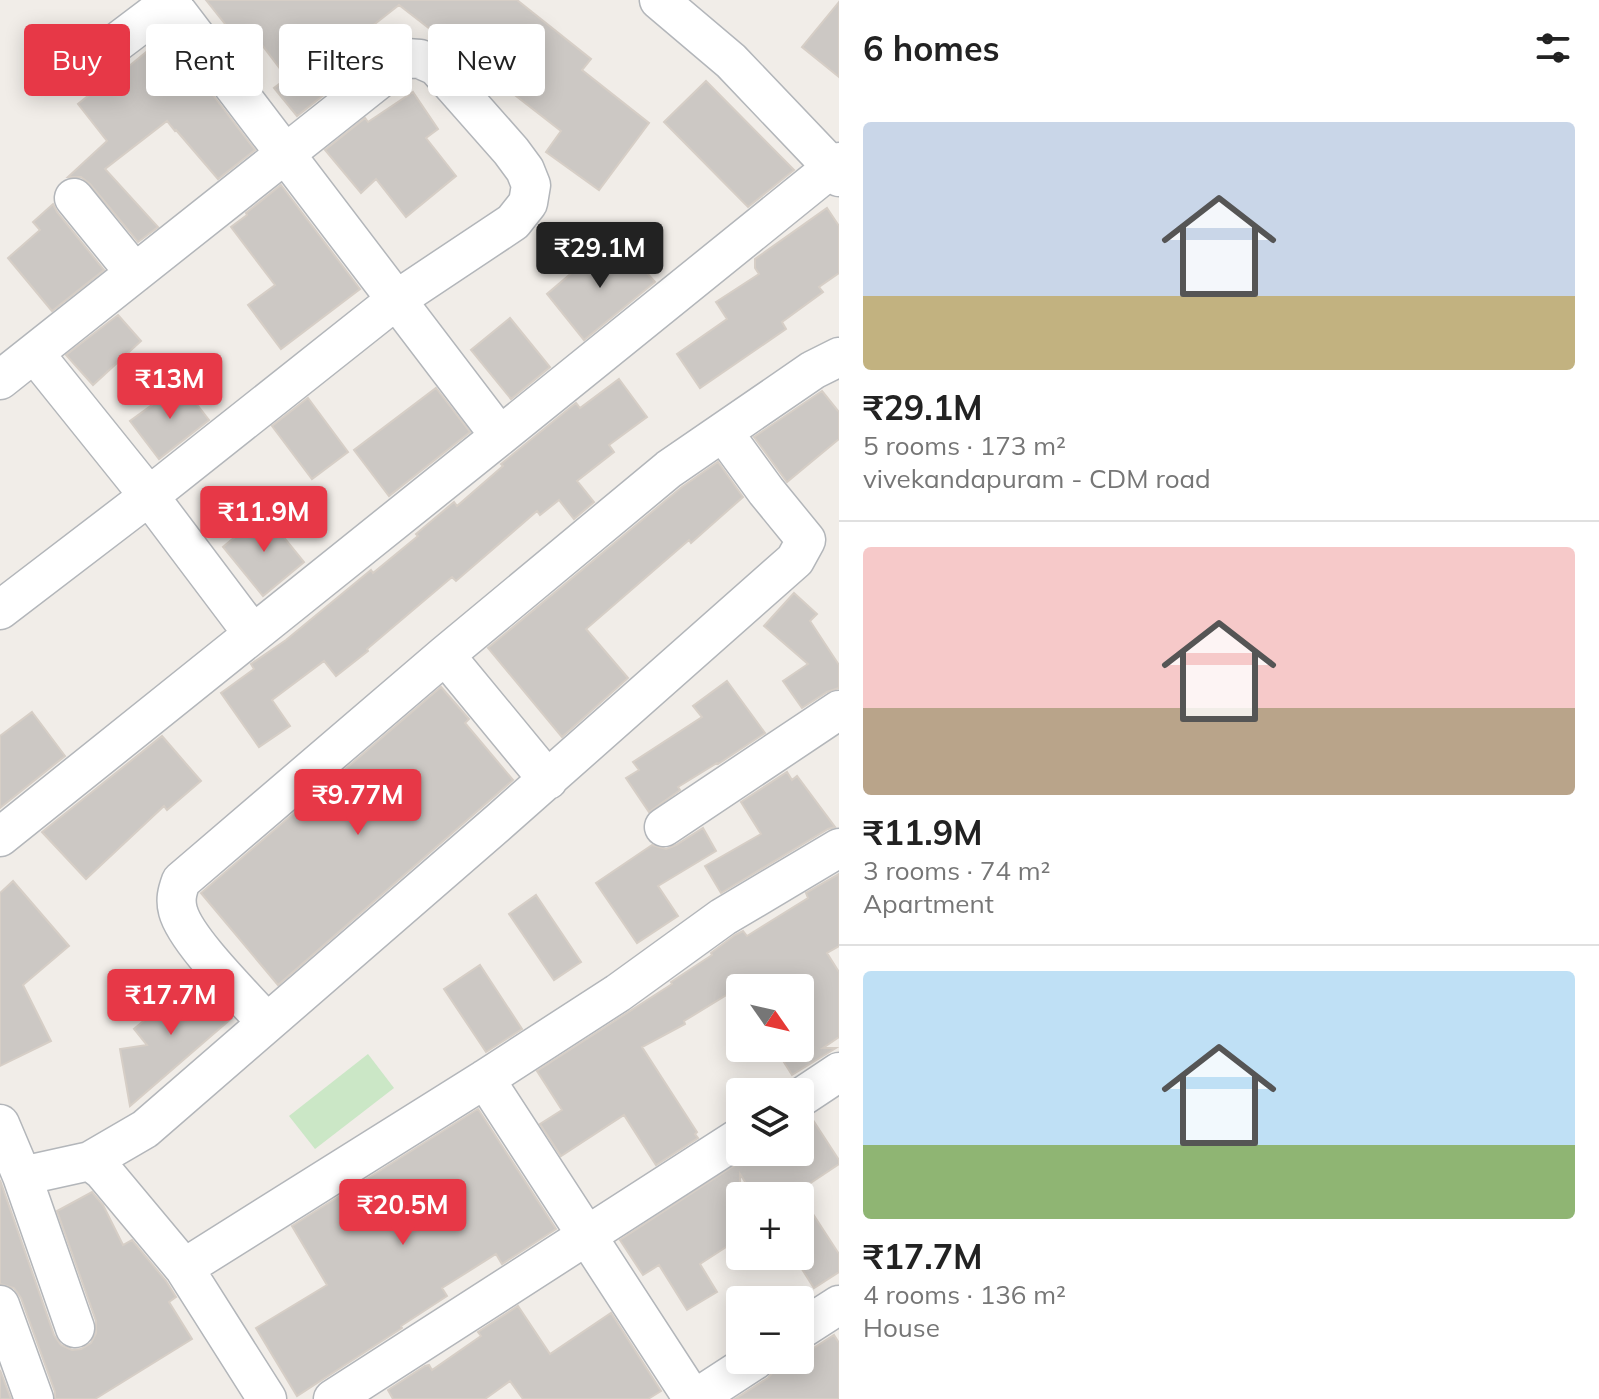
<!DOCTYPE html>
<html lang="en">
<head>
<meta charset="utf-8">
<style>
  :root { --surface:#fff; --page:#f2f2f2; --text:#222; --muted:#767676; --line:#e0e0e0; --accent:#e73847 }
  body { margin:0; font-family:Mulish,sans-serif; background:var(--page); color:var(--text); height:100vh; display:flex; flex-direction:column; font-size:30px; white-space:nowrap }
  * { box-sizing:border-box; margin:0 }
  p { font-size:26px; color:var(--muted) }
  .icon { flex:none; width:44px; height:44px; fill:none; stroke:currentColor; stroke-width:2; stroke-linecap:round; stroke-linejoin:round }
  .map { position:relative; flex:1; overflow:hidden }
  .panel { display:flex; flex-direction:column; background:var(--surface); width:760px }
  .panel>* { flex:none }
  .hud { position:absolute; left:24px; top:24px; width:694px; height:72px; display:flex; gap:16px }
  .needle { width:52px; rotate:124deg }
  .tools { position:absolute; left:726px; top:974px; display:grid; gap:16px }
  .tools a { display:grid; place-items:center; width:88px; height:88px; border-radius:8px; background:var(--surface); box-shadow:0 4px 20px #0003; font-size:40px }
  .price { position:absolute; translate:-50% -68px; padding:0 18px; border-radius:8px; background:var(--accent); color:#fff; font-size:26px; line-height:52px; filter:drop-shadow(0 2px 4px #0008) }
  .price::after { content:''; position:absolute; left:50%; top:48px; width:24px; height:18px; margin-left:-12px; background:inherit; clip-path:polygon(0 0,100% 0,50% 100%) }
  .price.on { background:#222; color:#fff }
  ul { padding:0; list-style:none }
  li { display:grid; align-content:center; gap:16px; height:424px; padding:0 24px }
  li+li { border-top:2px solid var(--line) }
  li span { display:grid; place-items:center; height:248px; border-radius:8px; color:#555 }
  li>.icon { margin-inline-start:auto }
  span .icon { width:144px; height:144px; fill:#fffc; stroke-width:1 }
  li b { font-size:34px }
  h2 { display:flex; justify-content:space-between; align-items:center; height:96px; padding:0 24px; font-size:34px }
  .tag { padding:0 28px; border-radius:8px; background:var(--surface); box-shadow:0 4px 20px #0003; font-size:28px; line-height:72px }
  .tag.on { background:var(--accent); color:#fff }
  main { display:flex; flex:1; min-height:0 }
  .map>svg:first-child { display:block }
</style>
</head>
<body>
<main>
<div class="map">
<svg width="839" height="1399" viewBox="0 0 839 1399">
  <rect width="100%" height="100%" fill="#f1ede8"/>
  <path fill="#cbe7c6" d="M368 1054 394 1088 315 1149 289 1116Z"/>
  <path fill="#ccc8c4" stroke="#d6cec6" stroke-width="2" d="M206 0H517L591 59 582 70 649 123 599 190 546 152 561 131 399 5 334 56 349 75 297 116 274 88 287 78 247 25 234 35Z
    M839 2V77L802 47Z
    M167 35 255 150 218 179 176 130 175 131 167 121 105 169 158 227 138 242 90 184 81 177H68L107 141 78 104 115 74 117 76Z
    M706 81 794 170 748 207 664 122Z
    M413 92 438 129 426 138 456 176 406 217 376 179 361 193 325 150 365 118 368 122Z
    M281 185 360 289 281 349 248 305 275 285 231 227 247 215 246 213Z
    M53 204 57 212 104 270 52 311 8 258 40 230 33 222Z
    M827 208 839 226V273L819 287 823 292 782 322 786 329 700 388 677 354 727 319 716 302 759 274 755 268V259Z
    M617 240 655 282 584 340 547 294 581 265 584 269Z
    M118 315 141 341 93 385 66 355Z
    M510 318 550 367 511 399 471 350Z
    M619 379 647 417 609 445 614 452 577 481 594 502 574 519 559 500 540 515 537 511 456 581 452 577 367 649 368 651 336 676 324 661 272 700 290 726 259 747 221 693 254 669 251 664 286 640 371 570 373 573 418 536 416 534 454 502 457 506 503 466 501 464 576 403 580 408Z
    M181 384 209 420 159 459 130 421Z
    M436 388 470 432 389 496 354 450Z
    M822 391 839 412V439L787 482 754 437Z
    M308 398 348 452 312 479 272 426Z
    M718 462 743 497 691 543 689 540 586 629 628 678 562 737 488 648 682 487Z
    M264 513 304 562 263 596 223 547Z
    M794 593 817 614 810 621 839 665V688L827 692 802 708 783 681 808 664 764 626Z
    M727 681 765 733 718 764 717 763 678 787 680 790 649 812 626 778 639 770 633 762 702 717 693 706Z
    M441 687 469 719 465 723 513 780 278 985 201 893Z
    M32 712 65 756 0 808V736Z
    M162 736 201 781 167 810 164 806 86 879 42 832Z
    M787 772 792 780 797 776 835 827 828 829 721 893 705 866 761 834 741 802Z
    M703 828 716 851 658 886 678 916 637 943 596 883 652 845 666 849 676 845Z
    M839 874V946L827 953 839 972V1037L823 1048H836L792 1075 775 1048H800V988H738L684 1021 685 1024 642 1047 697 1132 695 1134 698 1138 656 1165 624 1115 561 1156 540 1124 562 1110 537 1071 672 984 671 982 712 955 711 953 735 935 743 931 747 936 808 898 806 893Z
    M13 881 69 946 23 985 51 1041 0 1066V893Z
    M536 895 581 962 554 980 509 914Z
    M480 965 522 1029 486 1052 444 989Z
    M196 977 232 1018 130 1106 120 1049 147 1045 134 1029Z
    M478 1109 556 1229 502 1264 496 1254 442 1288 447 1296 401 1326 402 1328 297 1396 256 1328 327 1285 292 1226Z
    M811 1117 839 1160V1164L791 1196H754L740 1174V1238L700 1264 717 1292 687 1310 659 1265 643 1275 620 1240 755 1152H800V1120Z
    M0 1180 54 1335 61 1345 72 1350 81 1349 91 1343 96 1333V1321L57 1211 92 1192 103 1205 123 1245 132 1240 166 1281 176 1297 169 1302 192 1339 95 1399H55V1392L21 1298 14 1288 0 1284Z
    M800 1194 839 1254V1272L814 1288 800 1266Z
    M518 1306 550 1354 611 1313 661 1391 648 1399H523L510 1381 485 1399H393L388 1390 425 1366 429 1365 432 1370 481 1336 478 1332Z
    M834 1335 839 1343V1399H735L768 1378 774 1371 777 1360H800V1352L812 1349Z
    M0 1370 11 1399H0Z"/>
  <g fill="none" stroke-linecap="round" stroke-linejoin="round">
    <g stroke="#b3b6ba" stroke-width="41">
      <path id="minor" d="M168 0 500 436
        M659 0 731 61 833 168 839 177
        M83 68 173 0
        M74 198 135 273
        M34 353 149 496 253 634
        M0 380 406 58 420 59 436 66 511 151 525 170 531 185 528 203 513 222 396 300 149 496 0 610
        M445 655 548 780
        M664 827 839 710
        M0 837 500 436 839 162
        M267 1023C245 998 186 941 178 911 175 900 177 892 181 881L445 655 669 469 813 370 839 357
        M485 1079 693 1399
        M800 1098 839 1072
        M0 1124 22 1176 75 1328
        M90 1161 145 1129 500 821 795 560 806 540 766 491 723 432
        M22 1176 90 1161 103 1171 184 1268 267 1399
        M184 1268 485 1079 618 993 723 917 839 848
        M0 1305 34 1399
        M800 1330 839 1305
        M333 1399 740 1137
        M695 1399 755 1360"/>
    </g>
    <use href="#minor" stroke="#fff" stroke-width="38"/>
  </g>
</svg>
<div class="tools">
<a><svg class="needle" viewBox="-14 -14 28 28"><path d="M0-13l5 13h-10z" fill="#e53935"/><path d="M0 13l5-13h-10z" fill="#767676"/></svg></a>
<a><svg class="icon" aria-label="layers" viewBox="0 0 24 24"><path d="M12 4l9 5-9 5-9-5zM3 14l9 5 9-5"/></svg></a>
<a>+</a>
<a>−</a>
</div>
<b class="price on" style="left:600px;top:290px">₹29.1M</b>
<b class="price" style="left:170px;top:421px">₹13M</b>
<b class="price" style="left:264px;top:554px">₹11.9M</b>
<b class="price" style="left:358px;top:837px">₹9.77M</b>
<b class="price" style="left:171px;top:1037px">₹17.7M</b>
<b class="price" style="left:403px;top:1247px">₹20.5M</b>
<div class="hud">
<a class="tag on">Buy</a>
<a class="tag">Rent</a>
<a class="tag">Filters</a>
<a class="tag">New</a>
</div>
</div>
<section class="panel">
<h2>6 homes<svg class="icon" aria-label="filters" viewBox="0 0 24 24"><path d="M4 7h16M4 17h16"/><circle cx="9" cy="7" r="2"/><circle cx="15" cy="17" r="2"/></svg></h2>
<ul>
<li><span style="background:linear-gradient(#c9d6e8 70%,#c2b280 0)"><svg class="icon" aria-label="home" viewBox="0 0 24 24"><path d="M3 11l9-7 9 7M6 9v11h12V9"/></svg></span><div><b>₹29.1M</b><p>5 rooms · 173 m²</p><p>vivekandapuram - CDM road</p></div></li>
<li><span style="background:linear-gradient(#f6c9c9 65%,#b9a48a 0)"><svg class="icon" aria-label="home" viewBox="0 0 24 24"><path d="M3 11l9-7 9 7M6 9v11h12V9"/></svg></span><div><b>₹11.9M</b><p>3 rooms · 74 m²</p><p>Apartment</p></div></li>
<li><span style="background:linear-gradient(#bfe0f5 70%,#8fb573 0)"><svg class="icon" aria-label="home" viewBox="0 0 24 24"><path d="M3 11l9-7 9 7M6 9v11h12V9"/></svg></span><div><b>₹17.7M</b><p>4 rooms · 136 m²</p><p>House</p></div></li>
</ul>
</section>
</main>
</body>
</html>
